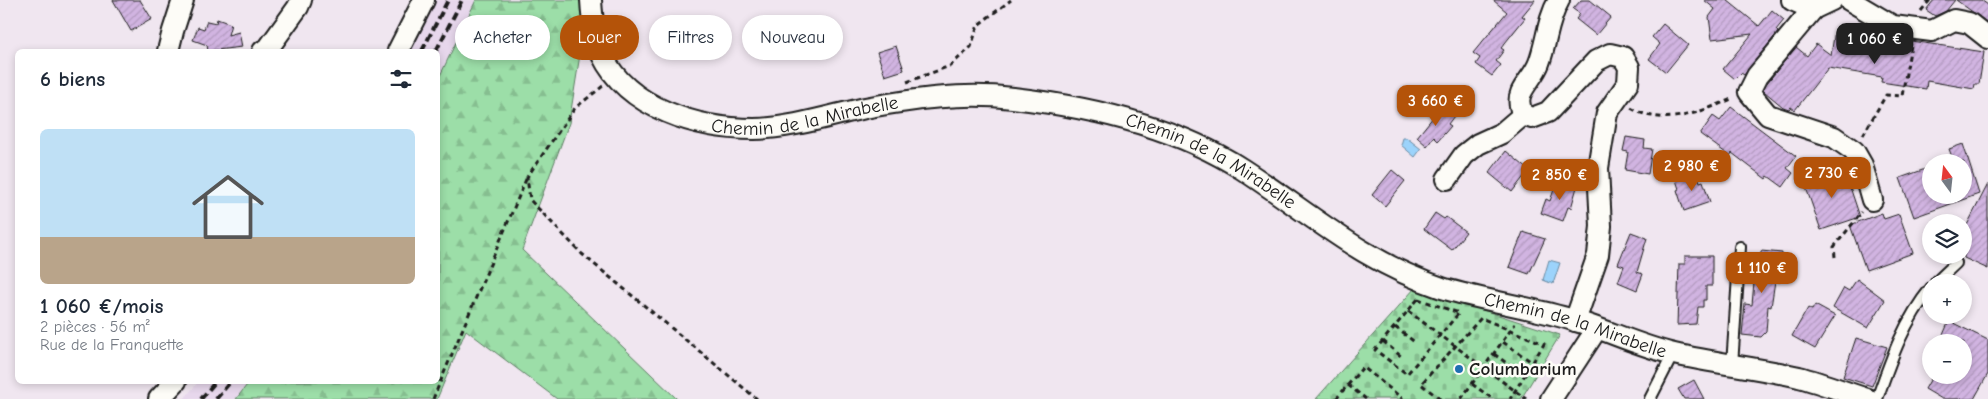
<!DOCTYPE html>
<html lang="fr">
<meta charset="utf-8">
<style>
:root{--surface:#fff;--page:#f6f6f7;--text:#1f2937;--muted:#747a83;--line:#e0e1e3;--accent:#b45309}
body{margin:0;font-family:"Comic Neue",sans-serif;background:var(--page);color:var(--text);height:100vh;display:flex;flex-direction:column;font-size:19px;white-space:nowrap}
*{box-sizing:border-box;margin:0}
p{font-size:16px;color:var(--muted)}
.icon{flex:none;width:28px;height:28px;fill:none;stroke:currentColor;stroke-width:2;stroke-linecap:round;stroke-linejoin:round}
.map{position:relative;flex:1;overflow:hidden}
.sheet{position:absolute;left:15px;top:49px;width:425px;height:335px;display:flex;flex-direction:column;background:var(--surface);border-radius:8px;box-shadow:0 2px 8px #0003}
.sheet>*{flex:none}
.top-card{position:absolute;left:455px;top:15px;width:475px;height:45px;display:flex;gap:10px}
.needle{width:32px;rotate:345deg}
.fabs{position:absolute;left:1922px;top:154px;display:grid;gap:10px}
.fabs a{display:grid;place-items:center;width:50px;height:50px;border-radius:50%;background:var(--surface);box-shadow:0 2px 8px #0003;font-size:25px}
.price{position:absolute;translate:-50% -42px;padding:0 11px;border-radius:10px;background:var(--accent);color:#fff;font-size:16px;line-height:32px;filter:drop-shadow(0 1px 2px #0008)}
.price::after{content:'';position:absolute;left:50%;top:30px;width:15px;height:11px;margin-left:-8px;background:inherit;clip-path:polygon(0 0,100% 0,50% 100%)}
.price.on{background:#222;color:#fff}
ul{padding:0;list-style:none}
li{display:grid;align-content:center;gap:10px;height:265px;padding:0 25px}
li+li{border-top:1px solid var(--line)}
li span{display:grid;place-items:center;height:155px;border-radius:8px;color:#555}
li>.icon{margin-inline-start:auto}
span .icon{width:90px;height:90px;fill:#fffc;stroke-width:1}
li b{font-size:21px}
h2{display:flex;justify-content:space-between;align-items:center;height:60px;padding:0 25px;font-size:21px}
.tag{padding:0 18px;border-radius:22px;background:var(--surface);box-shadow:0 2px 8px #0003;font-size:18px;line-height:45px}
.tag.on{background:var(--accent);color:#fff}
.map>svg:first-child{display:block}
</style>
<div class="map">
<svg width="1988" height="399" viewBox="0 0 1988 399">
<defs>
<pattern id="forest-firs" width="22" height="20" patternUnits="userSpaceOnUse" patternTransform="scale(1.25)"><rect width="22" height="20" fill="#9cdea8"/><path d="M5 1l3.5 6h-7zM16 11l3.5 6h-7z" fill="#86be90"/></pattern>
<pattern id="cemetery-stones" width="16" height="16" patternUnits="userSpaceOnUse" patternTransform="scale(1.25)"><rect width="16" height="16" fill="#9cdea8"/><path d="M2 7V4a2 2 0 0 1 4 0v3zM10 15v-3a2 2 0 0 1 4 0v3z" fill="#86be90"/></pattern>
<pattern id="building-hatch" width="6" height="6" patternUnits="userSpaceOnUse" patternTransform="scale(1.25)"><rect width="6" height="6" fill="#d1b4e1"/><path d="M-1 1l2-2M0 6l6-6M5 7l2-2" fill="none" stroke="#b39ac0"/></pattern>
</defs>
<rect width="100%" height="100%" fill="#f0e6f0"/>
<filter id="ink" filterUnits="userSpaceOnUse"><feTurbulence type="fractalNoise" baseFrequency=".02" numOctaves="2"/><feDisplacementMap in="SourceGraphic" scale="10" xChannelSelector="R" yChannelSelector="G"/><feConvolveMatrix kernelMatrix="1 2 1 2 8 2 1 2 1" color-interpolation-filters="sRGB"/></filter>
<g filter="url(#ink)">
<!-- built -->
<g fill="#e7d7ec">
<path d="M433 0H476L438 80V51H407Z"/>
<path d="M199 381H250L236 399H184Z"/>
</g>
<!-- forest -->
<path fill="url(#forest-firs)" stroke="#5c7d62" d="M476 0H583V36L569 123 522 250 677 399H557L466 330 437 399H236L250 381H438V80Z"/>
<!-- cemetery -->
<path fill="url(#cemetery-stones)" stroke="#5c7d62" d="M1415 288 1560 335 1521 399H1316Z"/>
<!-- water -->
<g fill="#9cd3fb" stroke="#698aa2">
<path d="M1403 138H1407L1421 149 1415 157 1401 145Z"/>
<path d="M1549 260 1560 263 1553 284 1543 280Z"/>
</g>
<!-- building -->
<g fill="url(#building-hatch)" stroke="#1c1c1c">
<path d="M113 0H140L152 19 131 31Z"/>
<path d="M1493 0H1535L1522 16 1525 18 1501 48 1504 50 1496 61 1501 65 1492 76 1476 64 1480 58 1473 53 1507 12Z"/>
<path d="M1581 0H1590L1611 17 1596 35 1576 19 1580 14 1573 9Z"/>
<path d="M1704 0H1727L1759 26 1772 10 1784 20 1776 30 1778 32 1744 75 1741 73 1735 79 1723 69 1752 34 1712 39 1709 17 1715 9Z"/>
<path d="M1934 0H1955L1946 11 1935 16 1926 10Z"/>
<path d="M1956 0H1981L1988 5V23Z"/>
<path d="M217 19 231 24 228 35 239 32 242 47 208 51 207 45 193 40 198 27 204 29 207 21 216 23Z"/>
<path d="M1663 24 1688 45 1666 72 1649 59 1660 44 1652 37Z"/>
<path d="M1835 30 1863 35 1864 31 1891 38 1984 52 1979 84H1975L1974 89 1927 81 1926 89 1881 82 1882 77 1828 68 1795 110 1791 107 1789 109 1783 107 1765 92 1763 90 1767 83 1796 47 1807 56 1816 44 1831 55Z"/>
<path d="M896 46 904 70 885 76 877 52Z"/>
<path d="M1442 106 1454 116 1448 124 1451 126 1438 141 1434 137 1427 146 1417 137Z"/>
<path d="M1731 107 1796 156 1787 168 1793 173 1783 187 1768 176 1766 179 1732 153 1730 156 1700 134 1713 116 1720 121Z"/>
<path d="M1626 137 1645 140 1644 148 1652 149 1648 174 1625 170 1628 152 1623 151Z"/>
<path d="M1963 144 1979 194 1914 217 1900 178 1931 167V195H1964V162H1954L1949 149Z"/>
<path d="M1506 151 1529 170 1512 192 1489 173Z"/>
<path d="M1844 169 1860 217 1821 230 1804 182Z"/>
<path d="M1392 170 1405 181 1385 206 1372 195Z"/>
<path d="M1697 173 1700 182 1703 181 1710 202 1684 211 1677 190 1679 189 1676 180Z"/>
<path d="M1557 181 1577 187 1571 208 1568 207 1563 221 1541 213 1546 199 1550 201Z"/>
<path d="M1988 184V269L1964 258V231Z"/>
<path d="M1435 213 1444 219 1446 217 1466 232 1452 250 1424 229Z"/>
<path d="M1882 213 1884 219 1899 214 1913 253 1866 270 1850 225Z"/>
<path d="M1523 232 1545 239 1529 274 1509 267Z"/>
<path d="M1631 232 1647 238 1637 272 1643 274 1637 290 1618 282 1624 266 1618 264Z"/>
<path d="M1761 251 1782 253 1780 282 1775 281 1771 307 1768 306 1766 332 1761 337 1742 335 1745 304 1752 305 1756 258 1761 259Z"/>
<path d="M1685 256H1712V286H1706V300H1703V307H1698L1696 324 1677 325 1679 264H1685Z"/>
<path d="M1857 279 1885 300 1868 328 1833 308 1844 288 1849 291Z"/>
<path d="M1815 305 1835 316 1815 349 1792 336 1808 308 1812 310Z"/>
<path d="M1949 321 1988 340V374L1974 399H1942L1925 389 1933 375H1964V342H1940Z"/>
<path d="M1856 338 1887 347 1872 386 1843 377Z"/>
<path d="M1694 380 1704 399H1684L1678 389Z"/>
</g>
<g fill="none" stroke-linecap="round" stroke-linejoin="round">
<!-- service casing -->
<g stroke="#1c1c1c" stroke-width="14">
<g id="service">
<path d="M1936 282 1956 263"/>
<path d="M1732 365 1740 247"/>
<path d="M1650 399 1673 354"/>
<path d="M1877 399C1891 359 1904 321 1931 288"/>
</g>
</g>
<!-- minor casing -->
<g stroke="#1c1c1c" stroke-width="24">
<g id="minor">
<path id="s1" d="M591 0C592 18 594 38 602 55 628 109 699 129 754 129 792 128 829 116 865 108 914 99 964 92 1013 98 1091 107 1175 126 1242 169 1310 213 1363 262 1442 288 1485 301 1530 307 1573 320 1607 330 1639 346 1674 354 1715 363 1758 368 1799 377 1822 383 1845 392 1867 399"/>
<path d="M1559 0C1547 21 1547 42 1539 63 1535 74 1526 82 1521 93 1518 100 1520 109 1523 115L1532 118 1548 112 1596 61 1610 54 1623 57 1629 67 1628 83 1607 113 1598 168 1601 226 1598 255 1575 321"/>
<path d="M1792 0 1813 9 1757 76 1749 92 1768 115 1834 137 1854 151 1862 165 1872 200"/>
<path d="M1849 0 1893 26 1932 31 1954 20 1969 23 1988 38"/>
<path d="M1813 9 1832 0"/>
<path d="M168 51 173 31 183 0"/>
<path d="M263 51 267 50 298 7 301 0"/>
<path d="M398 51 424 0"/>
<path d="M1447 179 1464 155 1478 144 1502 133 1523 115"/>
<path d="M159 399 176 381"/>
<path d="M1551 399 1596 330"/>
</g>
</g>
<!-- path -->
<g stroke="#1c1c1c" stroke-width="3" stroke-dasharray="5 4" stroke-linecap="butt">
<path d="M1921 11 1930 0"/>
<path d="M907 82 950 66 971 47 978 25 1011 0"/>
<path d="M603 86 575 108 527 177 530 200 582 254 757 399"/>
<path d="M1631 108C1666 128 1700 112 1734 98"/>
<path d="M1863 135 1886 95 1902 96 1911 45"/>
<path d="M1835 257 1834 247 1862 212"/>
<path d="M1418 299 1459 313 1407 374 1375 350Z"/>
<path d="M1408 311 1526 399"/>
<path d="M1395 327 1416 343"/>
<path d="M1383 341 1403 358"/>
<path d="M1503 342 1533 363"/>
<path d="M1494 354 1524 376"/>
<path d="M1472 384 1493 399"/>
<path d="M1348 385 1366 399"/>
<path d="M433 399 527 177"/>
<path d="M1336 399 1363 367 1403 399"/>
<path d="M1440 399 1421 384 1481 318 1544 344 1510 399"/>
<path d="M1461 399 1515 324"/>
</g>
<!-- service -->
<use href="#service" stroke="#fdfcf7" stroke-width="10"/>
<!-- minor -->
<use href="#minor" stroke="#fdfcf7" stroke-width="20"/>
<!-- rail -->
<g stroke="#1c1c1c" stroke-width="4" stroke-dasharray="8 4" stroke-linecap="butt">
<path d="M422 51 448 0"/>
<path d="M436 51 462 0"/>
<path d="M201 399 216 381"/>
<path d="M216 399 231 381"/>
</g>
</g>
</g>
<!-- markers -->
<circle fill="#1f6fb2" stroke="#fdfcf7" stroke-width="2" cx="1459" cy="369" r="5"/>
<g text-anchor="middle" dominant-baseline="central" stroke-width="5" stroke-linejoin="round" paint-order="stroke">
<!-- street labels -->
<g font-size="19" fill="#1c1c1c" stroke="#fdfcf7">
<text stroke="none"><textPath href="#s1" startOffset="286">Chemin de la Mirabelle</textPath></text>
<text stroke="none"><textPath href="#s1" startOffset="706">Chemin de la Mirabelle</textPath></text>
<text stroke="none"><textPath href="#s1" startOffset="1110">Chemin de la Mirabelle</textPath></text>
</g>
<!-- poi labels -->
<g font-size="19" font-weight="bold" fill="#1c1c1c" stroke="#fdfcf7" text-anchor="start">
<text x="1469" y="369">Columbarium</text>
</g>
</g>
</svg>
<div class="fabs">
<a><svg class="needle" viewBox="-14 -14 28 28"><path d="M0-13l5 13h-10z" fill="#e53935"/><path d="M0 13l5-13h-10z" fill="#747a83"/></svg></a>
<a><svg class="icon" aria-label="layers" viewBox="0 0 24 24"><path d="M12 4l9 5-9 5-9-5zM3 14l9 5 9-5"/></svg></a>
<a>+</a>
<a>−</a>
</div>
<b class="price on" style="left:1875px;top:65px">1 060 €</b>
<b class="price" style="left:1436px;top:127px">3 660 €</b>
<b class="price" style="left:1692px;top:192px">2 980 €</b>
<b class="price" style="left:1832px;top:199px">2 730 €</b>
<b class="price" style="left:1560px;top:201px">2 850 €</b>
<b class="price" style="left:1762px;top:294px">1 110 €</b>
<div class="top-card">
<a class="tag">Acheter</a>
<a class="tag on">Louer</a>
<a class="tag">Filtres</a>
<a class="tag">Nouveau</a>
</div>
<section class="sheet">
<h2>6 biens<svg class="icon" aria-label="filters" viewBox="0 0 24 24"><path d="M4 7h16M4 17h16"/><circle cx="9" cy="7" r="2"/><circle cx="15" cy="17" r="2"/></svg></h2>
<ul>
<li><span style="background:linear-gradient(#bfe0f5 70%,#b9a48a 0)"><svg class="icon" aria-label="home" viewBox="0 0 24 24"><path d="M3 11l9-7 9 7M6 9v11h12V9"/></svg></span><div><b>1 060 €/mois</b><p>2 pièces · 56 m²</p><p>Rue de la Franquette</p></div></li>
</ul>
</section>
</div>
